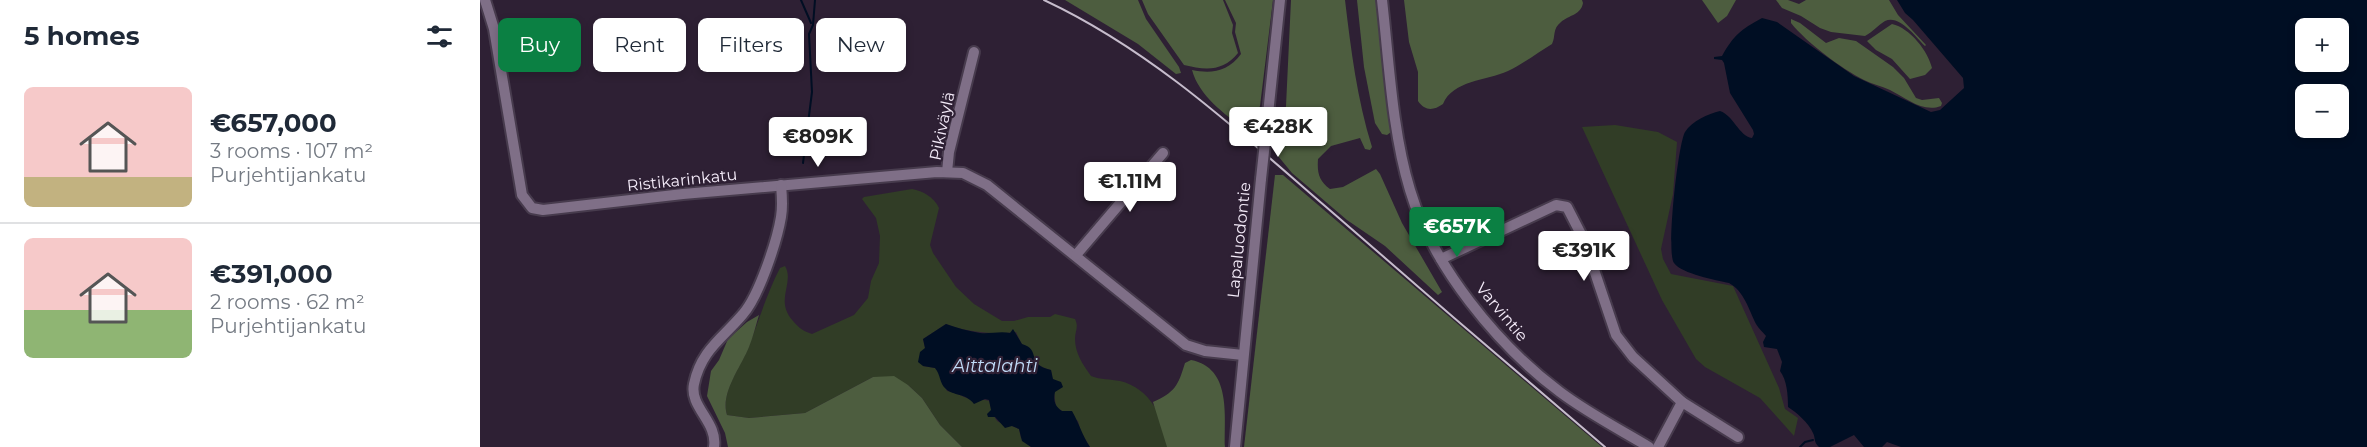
<!DOCTYPE html>
<meta charset="utf-8">
<style>
:root{--surface:#fff;--page:#f6f6f7;--text:#1f2937;--muted:#747a83;--line:#e0e1e3;--accent:#0b8043}
body{margin:0;font-family:Montserrat,sans-serif;background:var(--page);color:var(--text);height:100vh;display:flex;flex-direction:column;font-size:22px;white-space:nowrap}
*{box-sizing:border-box;margin:0}
p{font-size:20px;color:var(--muted)}
.icon{flex:none;width:33px;height:33px;fill:none;stroke:currentColor;stroke-width:2;stroke-linecap:round;stroke-linejoin:round}
.map{position:relative;flex:1;overflow:hidden}
.side{display:flex;flex-direction:column;background:var(--surface);width:480px}
.side>*{flex:none}
.hud{position:absolute;left:18px;top:18px;width:570px;height:54px;display:flex;gap:12px}
.buttons{position:absolute;left:1815px;top:18px;display:grid;gap:12px}
.buttons a{display:grid;place-items:center;width:54px;height:54px;border-radius:9px;background:var(--surface);box-shadow:0 3px 9px #0003;font-size:30px}
.price{position:absolute;translate:-50% -51px;padding:0 14px;border-radius:6px;background:#fff;color:#222;font-size:20px;line-height:39px;filter:drop-shadow(0 2px 3px #0008)}
.price::after{content:'';position:absolute;left:50%;top:36px;width:18px;height:14px;margin-left:-9px;background:inherit;clip-path:polygon(0 0,100% 0,50% 100%)}
.price.current{background:var(--accent);color:#fff}
ul{padding:0;list-style:none}
li{display:flex;align-items:center;gap:18px;height:150px;padding:0 24px}
li+li{border-top:2px solid var(--line)}
li span{display:grid;place-items:center;flex:none;width:168px;height:120px;border-radius:9px;color:#555}
li>.icon{margin-inline-start:auto}
span .icon{width:72px;height:72px;fill:#fffc;stroke-width:1}
li b{font-size:26px}
h2{display:flex;justify-content:space-between;align-items:center;height:72px;padding:0 24px;font-size:26px}
.chip{padding:0 21px;border-radius:9px;background:var(--surface);box-shadow:0 3px 9px #0003;font-size:21px;line-height:54px}
.chip.current{background:var(--accent);color:#fff}
main{display:flex;flex:1;min-height:0}
.map>svg:first-child{display:block}
</style>
<main>
<section class="side">
<h2>5 homes<svg class="icon" aria-label="filters" viewBox="0 0 24 24"><path d="M4 7h16M4 17h16"/><circle cx="9" cy="7" r="2"/><circle cx="15" cy="17" r="2"/></svg></h2>
<ul>
<li><span style="background:linear-gradient(#f6c9c9 75%,#c2b280 0)"><svg class="icon" aria-label="home" viewBox="0 0 24 24"><path d="M3 11l9-7 9 7M6 9v11h12V9"/></svg></span><div><b>€657,000</b><p>3 rooms · 107 m²</p><p>Purjehtijankatu</p></div></li>
<li><span style="background:linear-gradient(#f6c9c9 60%,#8fb573 0)"><svg class="icon" aria-label="home" viewBox="0 0 24 24"><path d="M3 11l9-7 9 7M6 9v11h12V9"/></svg></span><div><b>€391,000</b><p>2 rooms · 62 m²</p><p>Purjehtijankatu</p></div></li>
</ul>
</section>
<div class="map">
<svg width="1887" height="447" viewBox="0 0 1887 447">
<rect width="100%" height="100%" fill="#2e2034"/>
<!-- green -->
<g fill="#313d26">
<path d="M1135 125 1178 132 1197 142 1193 194 1181 249 1183 259 1191 274 1253 286 1299 388 1305 409 1318 418 1314 436 1280 398 1225 367 1216 359 1182 300 1102 127Z"/>
<path d="M432 189C443 191 454 197 459 208L450 245 453 253 476 287 494 304 522 321H534L548 317H570L575 314 595 319C599 327 595 331 595 339 595 353 603 365 611 376 621 380 630 379 640 381 670 388 685 418 687 447H610L601 432 598 421 576 407 571 370C553 366 543 348 536 332 516 335 485 332 466 324L443 339 445 348 443 366 455 368 460 374 467 391C477 392 485 399 494 400 500 401 503 399 509 401 518 430 515 418 539 429L541 438 551 447H482L460 425 442 398 428 385 393 377 325 413 269 418 247 415C240 392 261 367 269 346 279 320 287 293 300 268L305 266C315 283 294 300 313 321 319 328 323 331 332 334L374 315 388 298 391 281 399 263 400 236 396 218 382 199 384 197Z"/>
</g>
<!-- forest -->
<g fill="#4d5d3f">
<path d="M585 0H658L666 19 699 67 701 73 696 74 658 44Z"/>
<path d="M662 0H743L753 25 752 33 758 53C743 72 725 70 704 65L668 14Z"/>
<path d="M745 0H793L780 106 770 128 764 129C745 114 719 96 712 70 731 74 748 72 761 54L755 32 756 23Z"/>
<path d="M811 0H865C871 50 877 99 892 147L890 150 885 149 880 138 851 146 838 159C837 173 839 181 850 189L863 187 896 169 900 174 922 223 962 292 958 295 905 246 867 220 812 173 798 156 806 106Z"/>
<path d="M877 0H896L912 119 911 132 907 135 902 134 895 123 884 67Z"/>
<path d="M924 0H1102L1103 3C1101 15 1089 15 1081 22 1072 29 1076 36 1072 44 1057 53 1043 64 1028 71 1006 81 973 80 963 104 953 111 945 111 938 101V72L929 42Z"/>
<path d="M1222 0H1256L1247 16 1238 23Z"/>
<path d="M1296 0H1308L1319 4 1326 0H1409L1418 15 1446 45 1445 46C1436 37 1419 14 1405 21 1398 25 1393 32 1385 36L1351 32 1340 28 1321 16 1302 8Z"/>
<path d="M1311 19 1320 23 1346 43 1359 38 1376 41 1413 67 1424 78 1436 98 1442 100 1459 98 1462 103 1461 106C1443 113 1426 98 1410 90 1401 86 1392 84 1384 80 1362 69 1326 42 1311 23Z"/>
<path d="M1412 24C1430 28 1448 51 1452 68L1445 75 1430 79 1412 59 1396 50 1387 41Z"/>
<path d="M795 175H803L1122 447H764Z"/>
<path d="M279 315C276 325 273 337 269 347 261 367 240 393 247 415L269 418 325 413 393 377 414 376 428 385 442 398 460 425 482 447H248L245 433 227 396 231 371 239 360 248 339 267 322Z"/>
<path d="M711 360C752 368 744 416 745 447H687L673 402C695 392 698 386 705 363Z"/>
</g>
<!-- water -->
<g fill="#000e23" fill-rule="evenodd">
<path d="M1417 0H1887V447H1421L1407 442 1402 447H1384L1374 435 1350 447H1339C1333 441 1336 439 1333 433 1329 423 1316 412 1308 407 1308 395 1307 380 1300 371L1302 362 1297 349 1284 347 1283 342 1286 336C1283 332 1279 329 1276 324 1269 310 1264 291 1249 283 1236 280 1202 274 1194 263 1186 253 1198 144 1205 132 1212 121 1228 114 1240 111 1254 116 1259 136 1272 138L1274 134 1273 130 1250 93 1244 63 1242 60 1234 59V57L1242 56C1254 35 1260 30 1282 18L1297 22 1374 76 1451 112 1460 110 1484 88 1483 78 1433 20 1425 13ZM1826 28H1858V62H1826ZM1826 94H1858V128H1826Z"/>
<path d="M466 324C477 328 488 331 500 333 510 334 520 331 530 333L533 329 542 344C562 350 545 364 571 370L573 379 581 382 583 387 575 392C573 401 575 406 582 411H592C599 423 602 435 610 447H551L542 441 539 429 532 426 525 428 515 417H508L507 414 511 410 509 400 505 399 494 404C486 393 473 396 466 389 459 383 461 375 455 368L443 366 438 362 440 352 445 348 443 339Z"/>
</g>
<g fill="none" stroke-linecap="round" stroke-linejoin="round">
<!-- stream -->
<g stroke="#000e23" stroke-width="2">
<path d="M321 0 331 23"/>
<path d="M323 163 332 92 329 34 333 25 335 0"/>
<path d="M1320 447 1325 442 1333 440"/>
</g>
<!-- minor casing -->
<g stroke="#473b4d" stroke-width="14">
<g id="minor">
<path d="M5 0 14 29 42 195 52 208 63 210 203 194 457 172 483 173 507 185 706 345 725 351 763 355"/>
<path d="M902 0C909 61 912 131 930 190 952 265 1017 345 1080 392 1108 413 1139 429 1169 447"/>
<path d="M786 133 800 0"/>
<path d="M467 172 469 152 494 52"/>
<path d="M596 255 683 153"/>
<path d="M961 259 1076 205 1087 207 1104 240 1136 335 1153 357 1202 402 1178 447"/>
<path d="M1202 402 1258 437"/>
<path d="M234 447C238 422 209 407 214 384 221 350 243 338 263 314 279 296 297 241 301 217 303 206 302 196 301 185"/>
<path d="M755 447 781 179"/>
</g>
</g>
<!-- minor -->
<use href="#minor" stroke="#7f6f87" stroke-width="10"/>
<!-- rail -->
<path stroke="#c6bccc" stroke-width="2" d="M564 0C671 50 757 130 845 206 938 287 1031 367 1125 447"/>
<!-- minor-bridge casing -->
<g stroke="#473b4d" stroke-width="14" stroke-linecap="butt">
<path id="minor-bridge" d="M781 179 786 133"/>
</g>
<!-- minor-bridge -->
<use href="#minor-bridge" stroke="#7f6f87" stroke-width="10"/>
</g>
<g text-anchor="middle" dominant-baseline="central" stroke-width="4.5" stroke-linejoin="round" paint-order="stroke">
<!-- street labels -->
<g font-size="16" fill="#f4ebf9" stroke="#2e2034">
<text transform="translate(462 126) rotate(-78)">Pikiväylä</text>
<text transform="translate(202 180) rotate(-6)">Ristikarinkatu</text>
<text transform="translate(759 240) rotate(-84)">Lapaluodontie</text>
<text transform="translate(1022 312) rotate(50)">Varvintie</text>
</g>
<!-- water labels -->
<g font-size="18" font-style="italic" fill="#c0daf7" stroke="#2e2034">
<text x="515" y="366">Aittalahti</text>
</g>
</g>
</svg>
<div class="buttons">
<a>+</a>
<a>−</a>
</div>
<b class="price" style="left:798px;top:158px">€428K</b>
<b class="price" style="left:338px;top:168px">€809K</b>
<b class="price" style="left:650px;top:213px">€1.11M</b>
<b class="price current" style="left:977px;top:258px">€657K</b>
<b class="price" style="left:1104px;top:282px">€391K</b>
<div class="hud">
<a class="chip current">Buy</a>
<a class="chip">Rent</a>
<a class="chip">Filters</a>
<a class="chip">New</a>
</div>
</div>
</main>
